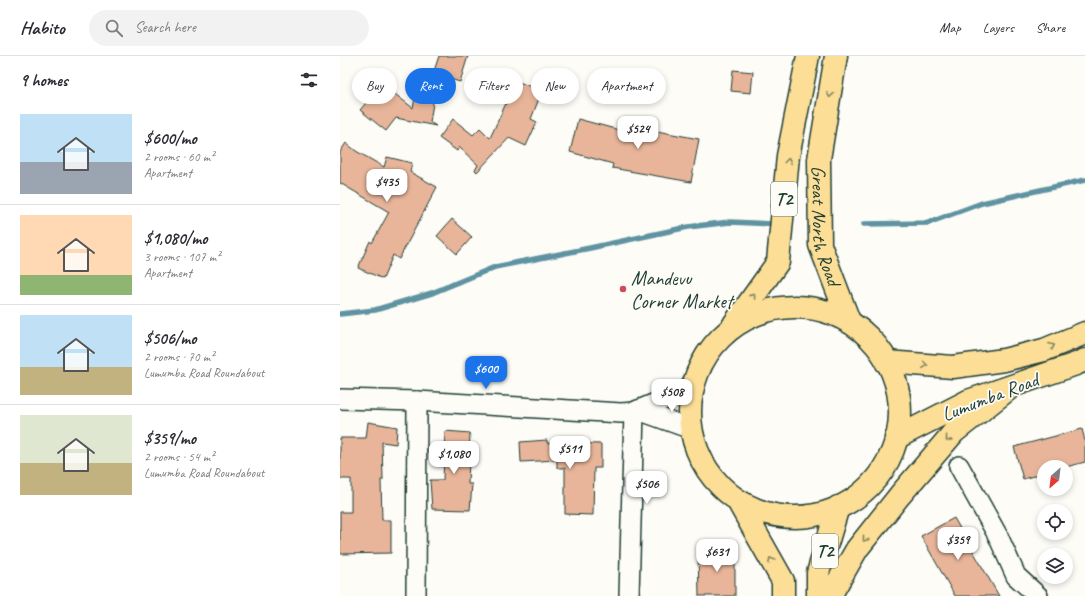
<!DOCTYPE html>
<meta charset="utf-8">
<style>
:root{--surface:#fff;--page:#f2f2f3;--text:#2b2b33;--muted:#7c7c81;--line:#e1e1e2;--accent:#1a73e8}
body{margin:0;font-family:Caveat,sans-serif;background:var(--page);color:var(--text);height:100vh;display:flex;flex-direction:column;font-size:15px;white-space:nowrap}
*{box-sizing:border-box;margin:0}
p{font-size:13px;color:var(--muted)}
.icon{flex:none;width:22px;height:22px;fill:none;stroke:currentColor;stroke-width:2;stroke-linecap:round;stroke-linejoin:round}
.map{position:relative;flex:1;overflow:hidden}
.details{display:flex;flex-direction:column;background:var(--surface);width:340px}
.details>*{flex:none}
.banner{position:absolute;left:12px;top:12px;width:380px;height:36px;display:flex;gap:8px}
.needle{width:26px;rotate:208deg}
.controls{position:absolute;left:697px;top:404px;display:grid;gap:8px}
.controls a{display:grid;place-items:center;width:36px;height:36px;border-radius:50%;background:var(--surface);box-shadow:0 2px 6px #0003;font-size:20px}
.price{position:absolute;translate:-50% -34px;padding:0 9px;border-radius:8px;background:#fff;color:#222;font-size:13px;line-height:26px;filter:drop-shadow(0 1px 2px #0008)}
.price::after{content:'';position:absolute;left:50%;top:24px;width:12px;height:9px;margin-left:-6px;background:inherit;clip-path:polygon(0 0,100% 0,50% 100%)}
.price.on{background:var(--accent);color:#fff}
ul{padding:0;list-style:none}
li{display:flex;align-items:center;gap:12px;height:100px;padding:0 20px}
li+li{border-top:1px solid var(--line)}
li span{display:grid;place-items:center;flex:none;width:112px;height:80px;border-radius:0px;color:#555}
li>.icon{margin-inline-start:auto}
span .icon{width:48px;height:48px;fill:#fffc;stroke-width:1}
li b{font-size:17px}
h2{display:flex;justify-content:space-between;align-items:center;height:48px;padding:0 20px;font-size:17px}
.tag{padding:0 14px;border-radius:18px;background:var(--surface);box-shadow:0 2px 6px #0003;font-size:14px;line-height:36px}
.tag.on{background:var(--accent);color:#fff}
header{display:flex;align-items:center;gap:24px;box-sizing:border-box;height:56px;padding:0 20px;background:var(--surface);border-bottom:1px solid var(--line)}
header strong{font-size:19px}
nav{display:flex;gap:22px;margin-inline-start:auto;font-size:14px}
.search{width:280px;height:36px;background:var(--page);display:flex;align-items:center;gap:10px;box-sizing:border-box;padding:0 14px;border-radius:22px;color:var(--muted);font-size:15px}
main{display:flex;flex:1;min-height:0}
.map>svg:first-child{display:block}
</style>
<header>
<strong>Habito</strong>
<div class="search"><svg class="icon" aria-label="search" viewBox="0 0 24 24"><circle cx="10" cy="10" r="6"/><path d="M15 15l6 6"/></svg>Search here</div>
<nav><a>Map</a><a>Layers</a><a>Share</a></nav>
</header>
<main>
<section class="details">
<h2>9 homes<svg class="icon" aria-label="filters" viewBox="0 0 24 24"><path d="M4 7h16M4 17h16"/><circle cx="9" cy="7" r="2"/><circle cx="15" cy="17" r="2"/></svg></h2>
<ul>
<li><span style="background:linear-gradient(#bfe0f5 60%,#9aa5b1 0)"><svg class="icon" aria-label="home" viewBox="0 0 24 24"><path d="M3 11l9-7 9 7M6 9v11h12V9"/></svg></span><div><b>$600/mo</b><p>2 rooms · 60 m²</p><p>Apartment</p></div></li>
<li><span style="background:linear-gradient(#ffd9b3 75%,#8fb573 0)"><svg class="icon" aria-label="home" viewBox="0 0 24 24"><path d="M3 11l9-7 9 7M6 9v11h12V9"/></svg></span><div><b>$1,080/mo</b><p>3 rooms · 107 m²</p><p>Apartment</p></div></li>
<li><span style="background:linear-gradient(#bfe0f5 65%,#c2b280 0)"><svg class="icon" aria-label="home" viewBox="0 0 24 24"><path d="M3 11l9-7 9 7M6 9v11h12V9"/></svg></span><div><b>$506/mo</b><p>2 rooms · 70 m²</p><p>Lumumba Road Roundabout</p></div></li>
<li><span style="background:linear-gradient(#dfe7d0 60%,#c2b280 0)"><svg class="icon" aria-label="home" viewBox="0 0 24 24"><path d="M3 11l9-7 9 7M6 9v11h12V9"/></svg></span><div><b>$359/mo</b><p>2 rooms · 54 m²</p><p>Lumumba Road Roundabout</p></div></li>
</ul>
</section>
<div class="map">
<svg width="745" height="540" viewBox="0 0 745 540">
<rect width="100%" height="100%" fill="#fdfcf7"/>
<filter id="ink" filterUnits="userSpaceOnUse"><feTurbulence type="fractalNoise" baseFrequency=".025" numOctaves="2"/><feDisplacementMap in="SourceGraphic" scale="8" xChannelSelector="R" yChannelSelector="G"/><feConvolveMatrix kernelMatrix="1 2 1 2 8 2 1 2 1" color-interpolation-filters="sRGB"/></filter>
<g filter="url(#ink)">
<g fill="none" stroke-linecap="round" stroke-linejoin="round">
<!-- stream -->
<g stroke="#5e93a1" stroke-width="5.5">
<path d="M524 168 588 167 642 147 745 124"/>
<path d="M0 258 35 254 92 237 155 211 250 192 348 171 390 166 432 168"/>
</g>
</g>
<!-- building -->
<g fill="#e8b59a" stroke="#1f3d34">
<path d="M99 0H128L120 26 93 18Z"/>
<path d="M393 14 413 16 411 37 391 35Z"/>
<path d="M158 18 202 35 191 63 197 66 186 90 169 82 137 116 135 114 138 109 119 91 117 95 99 82 113 63 133 79 140 72 150 82 167 45 151 39Z"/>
<path d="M42 28 73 52 76 37 94 41 90 66 96 70 56 62 46 75 20 54Z"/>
<path d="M238 63 279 74 280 68 359 83 351 126 272 112 273 108 230 96Z"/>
<path d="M6 87 16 95 44 111 47 101 72 107 70 116 97 131 59 203 53 199 43 223 18 212 30 185 32 187 49 156 0 127V96Z"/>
<path d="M112 163 132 181 117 198 97 180Z"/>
<path d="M28 366 57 371 56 388 42 386 43 424H41L42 464H51V497L0 498V456H11V423H0V382H26Z"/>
<path d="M742 373 745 385V406L726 411H704V417L683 423 674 391Z"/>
<path d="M105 375 130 377 128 428H132L130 454 92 453 90 424H103Z"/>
<path d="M207 384V387L261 388V412H254L253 459 225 458V412H217V404L181 406 180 386Z"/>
<path d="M614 462 659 540H615L581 480Z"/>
<path d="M395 494V540H359L358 495Z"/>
</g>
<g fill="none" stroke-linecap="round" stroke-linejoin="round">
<!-- minor casing -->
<g stroke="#1f3d34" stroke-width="22">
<g id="minor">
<path d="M0 343 77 345 281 357 294 356 354 331"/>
<path d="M298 354 351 373"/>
<path d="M619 410 658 480 676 520 698 540"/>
<path d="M76 540 77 345"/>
<path d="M289 540 294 356"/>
</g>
</g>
<!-- major casing -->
<g stroke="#1f3d34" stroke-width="25">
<g id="major">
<path id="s1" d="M496 0 479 103 480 189 509 265"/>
<circle cx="455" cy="356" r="105"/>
<path d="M394 268 438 206 448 100 468 0"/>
<path d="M546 306 613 311 664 304 704 294 745 277"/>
<path d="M556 382 628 345 736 308 745 304"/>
<path d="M399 447 443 525V540"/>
<path d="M478 540V517L498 451"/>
<path d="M490 540 517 493 560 439 614 376 671 331"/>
</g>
</g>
<!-- minor -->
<use href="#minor" stroke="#fdfcf7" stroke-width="19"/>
<!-- major -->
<use href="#major" stroke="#fcde96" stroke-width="22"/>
</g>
<!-- one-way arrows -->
<defs><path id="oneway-chevron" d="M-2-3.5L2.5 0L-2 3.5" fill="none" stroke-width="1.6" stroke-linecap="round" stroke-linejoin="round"/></defs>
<g stroke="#828560">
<use href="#oneway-chevron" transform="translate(490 39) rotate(99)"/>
<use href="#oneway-chevron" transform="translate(448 105) rotate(-83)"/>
<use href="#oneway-chevron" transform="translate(413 240) rotate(-55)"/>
<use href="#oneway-chevron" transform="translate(712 290) rotate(-23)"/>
<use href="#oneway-chevron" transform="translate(585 309) rotate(5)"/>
<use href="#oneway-chevron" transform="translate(608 383) rotate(130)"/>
<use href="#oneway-chevron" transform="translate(525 483) rotate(128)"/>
<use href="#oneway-chevron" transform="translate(431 504) rotate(-119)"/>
</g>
</g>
<!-- markers -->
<circle fill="#d1495b" stroke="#fdfcf7" stroke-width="1.5" cx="283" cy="233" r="4"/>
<g text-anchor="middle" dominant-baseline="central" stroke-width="3.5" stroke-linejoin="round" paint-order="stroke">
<!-- shield labels -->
<g fill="#fdfcf7" stroke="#62766e" stroke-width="1">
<rect x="431" y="126" width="26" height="34" rx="3"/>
<rect x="472" y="478" width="26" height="34" rx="3"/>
</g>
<g font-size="19" font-weight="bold" fill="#1f3d34">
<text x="444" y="143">T2</text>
<text x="485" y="495">T2</text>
</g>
<!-- street labels -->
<g font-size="20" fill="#1f3d34" stroke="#fdfcf7">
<text stroke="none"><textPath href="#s1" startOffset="172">Great North Road</textPath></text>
<text transform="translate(650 341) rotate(-21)">Lumumba Road</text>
</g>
<!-- poi labels -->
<g font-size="20" fill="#1f3d34" stroke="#fdfcf7" text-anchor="start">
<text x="291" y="222">Mandevu<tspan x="291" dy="23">Corner Market</tspan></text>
</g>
</g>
</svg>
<div class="controls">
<a><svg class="needle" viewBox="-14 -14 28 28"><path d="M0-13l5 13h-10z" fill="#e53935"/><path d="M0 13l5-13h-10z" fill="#7c7c81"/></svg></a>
<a><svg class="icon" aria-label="locate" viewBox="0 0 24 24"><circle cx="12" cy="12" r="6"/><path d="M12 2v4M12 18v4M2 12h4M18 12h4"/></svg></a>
<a><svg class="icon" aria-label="layers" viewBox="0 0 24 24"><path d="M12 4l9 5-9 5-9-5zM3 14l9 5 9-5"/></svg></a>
</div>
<b class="price" style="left:298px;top:94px">$524</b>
<b class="price" style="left:47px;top:147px">$435</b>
<b class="price on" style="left:146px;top:334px">$600</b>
<b class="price" style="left:332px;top:357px">$508</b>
<b class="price" style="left:230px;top:414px">$511</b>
<b class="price" style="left:114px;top:419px">$1,080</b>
<b class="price" style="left:307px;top:449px">$506</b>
<b class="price" style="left:618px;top:505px">$359</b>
<b class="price" style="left:377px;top:517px">$631</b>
<div class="banner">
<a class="tag">Buy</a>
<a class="tag on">Rent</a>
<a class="tag">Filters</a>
<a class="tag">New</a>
<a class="tag">Apartment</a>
</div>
</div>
</main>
